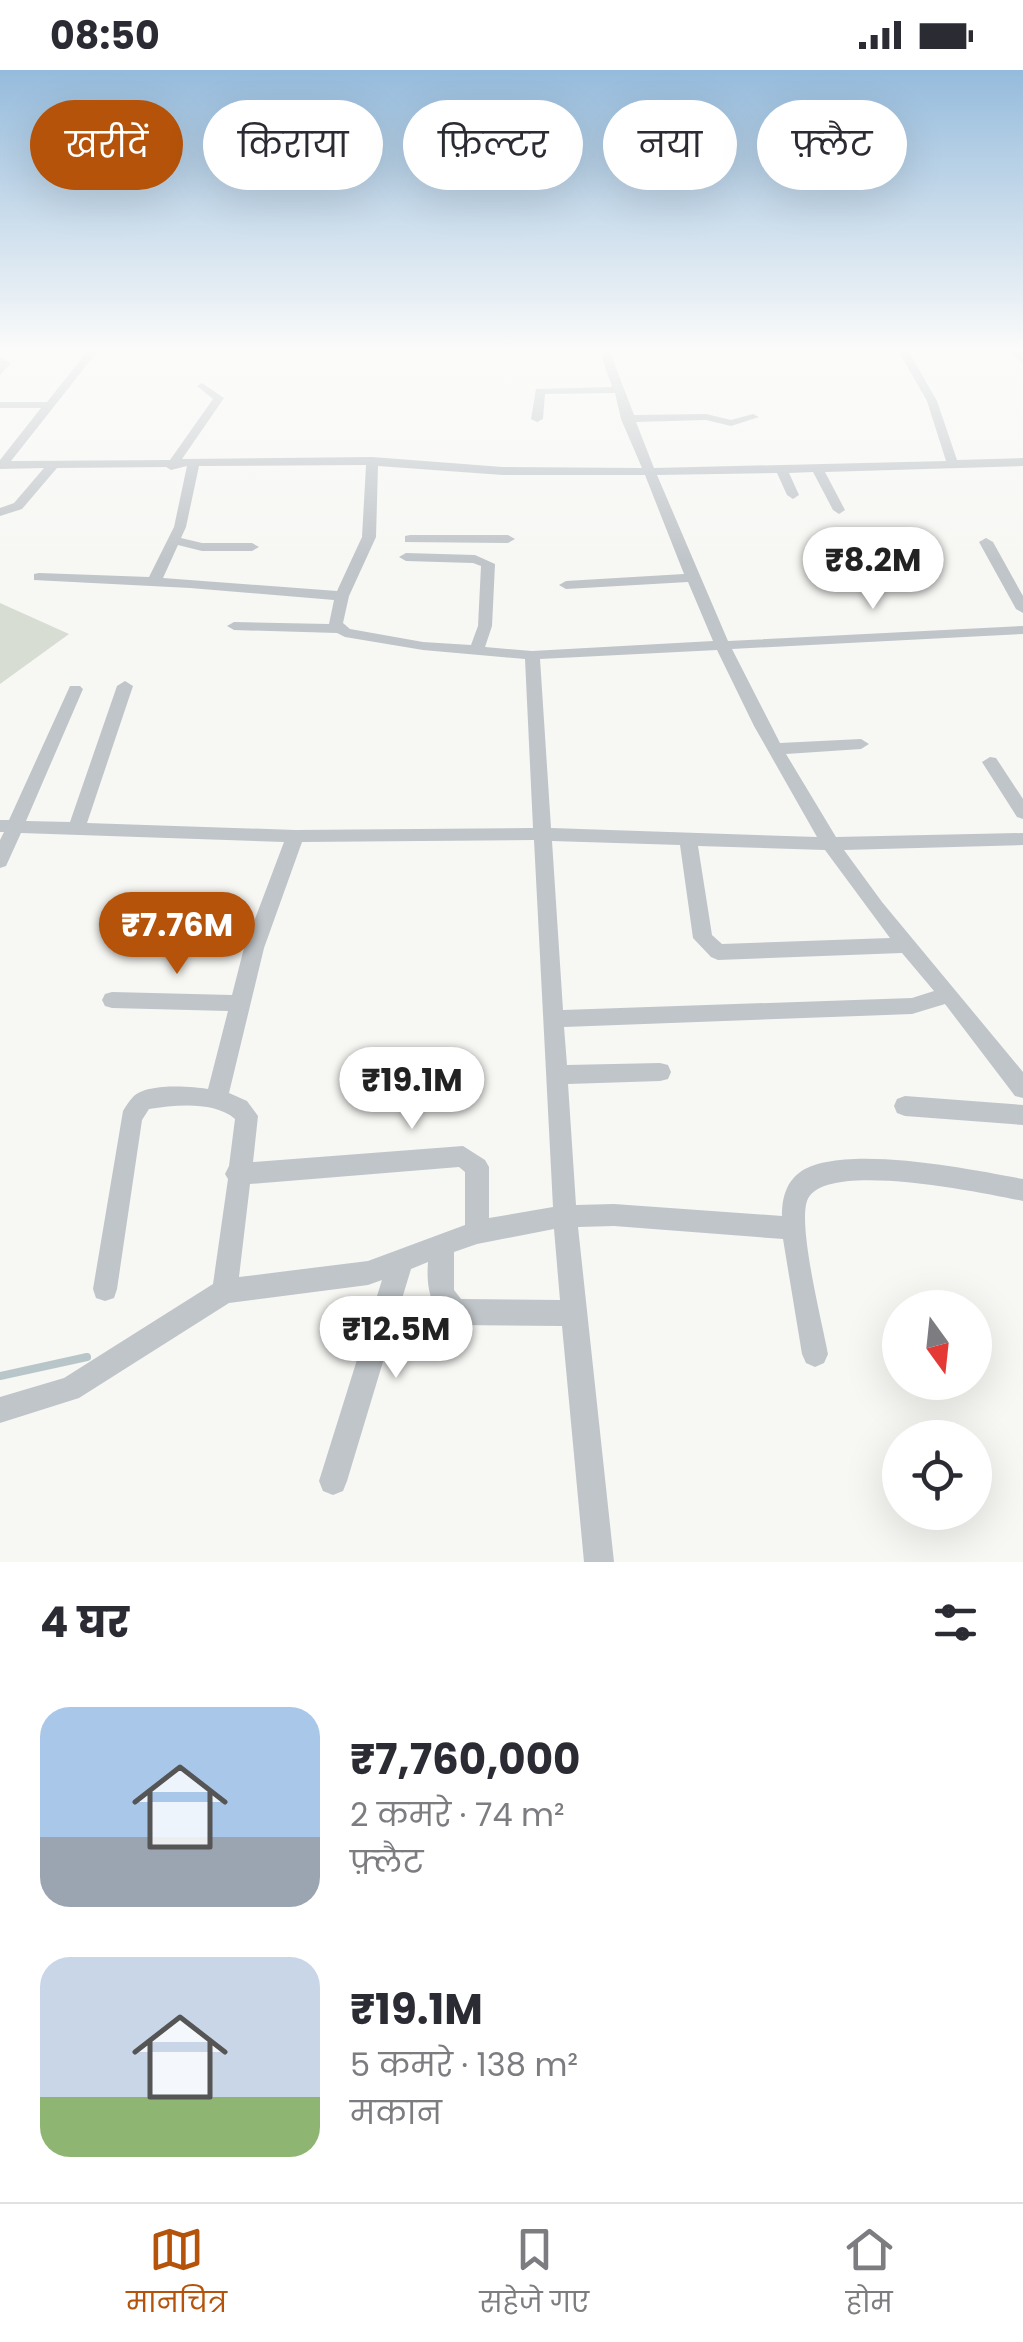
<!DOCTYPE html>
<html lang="hi">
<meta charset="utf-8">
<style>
:root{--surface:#fff;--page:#f2f2f3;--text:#2b2b33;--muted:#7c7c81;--line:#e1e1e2;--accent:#b45309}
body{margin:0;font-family:Poppins,"Noto Sans Devanagari",sans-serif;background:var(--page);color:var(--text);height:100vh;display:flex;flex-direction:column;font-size:38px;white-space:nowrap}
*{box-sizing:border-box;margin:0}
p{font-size:32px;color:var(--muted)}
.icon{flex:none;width:55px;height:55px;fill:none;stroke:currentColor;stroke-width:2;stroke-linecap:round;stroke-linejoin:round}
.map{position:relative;height:1492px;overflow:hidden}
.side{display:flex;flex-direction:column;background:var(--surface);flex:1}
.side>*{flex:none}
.hud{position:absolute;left:30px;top:30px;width:965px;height:90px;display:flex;gap:20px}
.needle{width:65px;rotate:165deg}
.tools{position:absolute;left:882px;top:1220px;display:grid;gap:20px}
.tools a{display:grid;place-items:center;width:110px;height:110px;border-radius:50%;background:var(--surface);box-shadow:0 10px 40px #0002;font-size:50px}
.price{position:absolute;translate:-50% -85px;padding:0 22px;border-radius:35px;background:#fff;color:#222;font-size:32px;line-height:65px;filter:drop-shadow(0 2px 5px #0008)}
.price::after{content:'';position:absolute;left:50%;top:60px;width:30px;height:22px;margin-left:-15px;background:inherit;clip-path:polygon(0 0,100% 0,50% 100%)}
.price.selected{background:var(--accent);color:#fff}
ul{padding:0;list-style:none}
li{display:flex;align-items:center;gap:30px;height:250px;padding:0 40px}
li span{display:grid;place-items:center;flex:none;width:280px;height:200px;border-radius:30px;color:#555}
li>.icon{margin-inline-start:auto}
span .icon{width:120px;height:120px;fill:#fffc;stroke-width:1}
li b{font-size:42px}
h2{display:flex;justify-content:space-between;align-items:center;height:120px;padding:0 40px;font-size:42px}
.tag{padding:0 35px;border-radius:45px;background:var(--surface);box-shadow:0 10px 40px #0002;font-size:35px;line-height:90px}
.tag.selected{background:var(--accent);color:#fff}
.status{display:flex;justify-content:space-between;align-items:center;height:70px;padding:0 50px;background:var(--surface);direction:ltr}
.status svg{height:28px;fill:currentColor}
.dock{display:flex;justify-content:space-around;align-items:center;height:140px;border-top:2px solid var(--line);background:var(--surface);font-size:28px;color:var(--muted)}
.dock a{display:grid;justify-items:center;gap:5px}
.dock .selected{color:var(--accent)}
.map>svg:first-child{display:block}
</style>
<div class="status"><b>08:50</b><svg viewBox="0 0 49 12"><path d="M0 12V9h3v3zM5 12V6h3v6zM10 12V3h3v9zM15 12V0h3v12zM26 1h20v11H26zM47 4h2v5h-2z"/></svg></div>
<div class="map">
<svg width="1023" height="1492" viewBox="0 0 1023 1492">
<rect width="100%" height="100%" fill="#f7f7f4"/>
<!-- green -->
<path fill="#d7ddd3" d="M0 533 69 564 0 614Z"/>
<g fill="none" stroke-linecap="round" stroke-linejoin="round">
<!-- stream -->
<path stroke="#b8c6ca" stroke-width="8" d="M0 1306 87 1287"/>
<!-- minor -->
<g fill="#c0c5c9" fill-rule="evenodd">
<path d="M87 282H97L11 391 170 390 213 329 197 316 202 313 224 328 182 389 372 387 503 397 642 398 621 349 615 323 545 324 543 349 537 352 531 349 536 319 612 317 600 282H610L634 345 706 344 731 350 753 344 759 347 731 356 706 350 636 352 654 398 946 391 927 331 899 282H909L937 331 957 390 1023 388V396L825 402 845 440 839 444 833 440 813 402 789 403 799 425 793 429 787 425 777 403 657 405 728 571 1023 556V564L732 579 780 673 861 669 869 674 861 679 786 684 836 767 1023 763V775L844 780 882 832 1023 1002V1028L1015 1026 945 934 912 944 564 957 567 995 660 993 668 995 671 1002 668 1009 660 1011 568 1014 576 1135 614 1134 782 1146C782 1130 785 1114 799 1103 839 1072 974 1100 1023 1109V1131C987 1124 822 1088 807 1131 798 1157 822 1252 828 1284L824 1293 815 1297 806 1293 802 1284 783 1169 614 1156 578 1157 614 1492H584L562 1256 456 1255C430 1244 426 1217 428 1192L411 1199 347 1411 343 1421 333 1425 323 1421 319 1411 382 1210 368 1215 229 1233 79 1328 0 1353V1327L64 1308 213 1214 228 1109 225 1104 229 1096 235 1049C214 1031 176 1035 149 1039L142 1050 117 1219 114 1228 105 1231 96 1228 93 1219 123 1041C126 1036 129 1031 133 1027 146 1013 190 1016 208 1019L228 941 112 938 105 936 102 930 105 924 112 922 232 925 244 878 284 772 21 763 6 796 0 798V770L4 762H0V750H9L70 616H80L83 619 26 751 70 752 117 616 125 611 133 616 87 753 295 760 533 758 525 589 423 580 345 567 337 563 234 560 227 556 234 552 329 554 334 530 190 518 34 510V504L39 503 149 507 174 457 187 396 171 400 166 397 57 398 22 439 0 446V438L14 433 44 398 0 399V390L41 338H0V332H47ZM366 395 362 467 337 521 163 508 178 475 202 481H252L259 477 252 473H202L181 468 186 457 199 396ZM378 396 503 405H645L684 504 566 511 559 515 566 519 688 512 713 571 532 581 485 577 492 556 495 494 475 485 406 483 399 487 406 491 473 493 481 496 478 556 471 575 423 572 350 559 343 553 349 526 376 467ZM717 580 754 656 817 767 551 758 540 589ZM534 770 553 1137 489 1148V1097L485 1090 463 1076 253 1092 258 1046 247 1031 229 1023 264 878 302 772ZM552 771 680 775 693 868 711 887 718 890 902 883 934 921 912 928 563 940ZM698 776 825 780 890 868 722 874 712 865ZM459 1097 465 1102V1155L368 1191 239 1207 250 1114ZM554 1159 560 1230 461 1229 454 1220V1182L477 1174Z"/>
<path d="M1011 282H1021L1023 294Z"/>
<path d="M0 287 11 293 0 305Z"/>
<path d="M410 465H508L515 469 508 473 405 472V466Z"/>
<path d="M986 468 993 472 1023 526V543L1016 539 979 472Z"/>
<path d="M990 687 996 688 1023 729V749L1017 747 982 692Z"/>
<path d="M905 1026 1023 1035V1055L905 1046 897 1043 894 1036 897 1029Z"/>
</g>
</g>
<!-- sky -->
<linearGradient id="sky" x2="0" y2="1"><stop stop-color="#95bbdc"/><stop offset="0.57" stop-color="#fbfbfa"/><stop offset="1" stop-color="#fbfbfa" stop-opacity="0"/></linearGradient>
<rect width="1023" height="491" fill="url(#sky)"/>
</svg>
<div class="tools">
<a><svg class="needle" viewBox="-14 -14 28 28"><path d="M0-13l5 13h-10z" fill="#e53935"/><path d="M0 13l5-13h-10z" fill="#7c7c81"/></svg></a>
<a><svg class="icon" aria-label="locate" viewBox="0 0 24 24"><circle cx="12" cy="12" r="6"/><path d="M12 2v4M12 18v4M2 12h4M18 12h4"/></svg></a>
</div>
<b class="price" style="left:873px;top:542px">₹8.2M</b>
<b class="price selected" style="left:177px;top:907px">₹7.76M</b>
<b class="price" style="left:412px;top:1062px">₹19.1M</b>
<b class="price" style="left:396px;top:1311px">₹12.5M</b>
<div class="hud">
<a class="tag selected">खरीदें</a>
<a class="tag">किराया</a>
<a class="tag">फ़िल्टर</a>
<a class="tag">नया</a>
<a class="tag">फ़्लैट</a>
</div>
</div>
<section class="side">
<h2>4 घर<svg class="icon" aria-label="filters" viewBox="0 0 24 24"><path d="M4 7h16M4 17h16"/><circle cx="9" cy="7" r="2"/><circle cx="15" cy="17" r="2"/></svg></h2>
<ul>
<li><span style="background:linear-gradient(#a9c7e8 65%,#9aa5b1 0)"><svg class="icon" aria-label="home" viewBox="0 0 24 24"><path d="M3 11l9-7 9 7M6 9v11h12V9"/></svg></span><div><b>₹7,760,000</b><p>2 कमरे · 74 m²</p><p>फ़्लैट</p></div></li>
<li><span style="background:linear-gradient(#c9d6e8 70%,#8fb573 0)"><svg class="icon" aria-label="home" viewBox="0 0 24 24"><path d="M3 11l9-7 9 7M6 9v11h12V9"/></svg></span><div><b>₹19.1M</b><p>5 कमरे · 138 m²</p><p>मकान</p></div></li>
</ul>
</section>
<nav class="dock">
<a class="selected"><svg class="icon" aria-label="map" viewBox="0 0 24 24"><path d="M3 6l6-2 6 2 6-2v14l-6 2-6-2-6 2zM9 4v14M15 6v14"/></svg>मानचित्र</a>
<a><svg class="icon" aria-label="saved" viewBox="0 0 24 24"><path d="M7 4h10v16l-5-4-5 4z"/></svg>सहेजे गए</a>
<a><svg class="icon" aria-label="home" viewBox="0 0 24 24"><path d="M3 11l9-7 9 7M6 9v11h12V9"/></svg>होम</a>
</nav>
